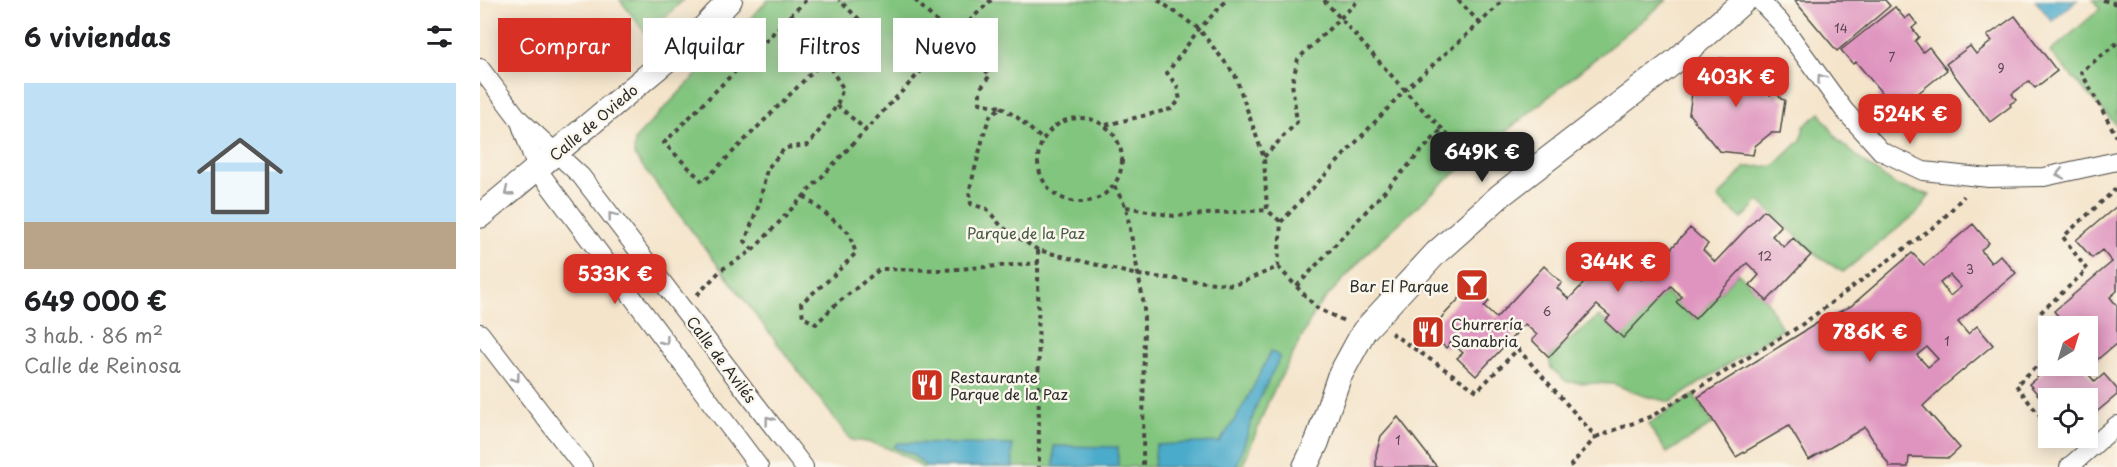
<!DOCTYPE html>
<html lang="es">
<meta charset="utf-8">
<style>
:root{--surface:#fff;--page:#f2f2f2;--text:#202124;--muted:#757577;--line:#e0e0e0;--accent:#d93025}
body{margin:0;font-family:"Playpen Sans",sans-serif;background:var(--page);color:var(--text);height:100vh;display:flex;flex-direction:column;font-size:22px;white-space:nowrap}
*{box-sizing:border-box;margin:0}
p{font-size:20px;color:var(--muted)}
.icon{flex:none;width:33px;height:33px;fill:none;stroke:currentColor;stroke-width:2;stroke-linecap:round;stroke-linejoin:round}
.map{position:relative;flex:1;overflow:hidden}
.panel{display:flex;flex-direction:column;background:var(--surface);width:480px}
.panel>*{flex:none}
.guide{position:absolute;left:18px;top:18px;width:570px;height:54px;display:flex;gap:12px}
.needle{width:39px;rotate:38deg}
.fabs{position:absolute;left:1558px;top:316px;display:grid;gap:12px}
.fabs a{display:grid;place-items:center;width:60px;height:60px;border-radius:0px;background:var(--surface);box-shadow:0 3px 15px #0003;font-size:30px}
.price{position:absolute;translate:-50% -51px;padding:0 14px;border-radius:12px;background:var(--accent);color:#fff;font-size:20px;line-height:39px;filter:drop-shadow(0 2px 3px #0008)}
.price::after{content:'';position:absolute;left:50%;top:36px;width:18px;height:14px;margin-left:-9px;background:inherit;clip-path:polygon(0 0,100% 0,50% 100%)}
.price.active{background:#222;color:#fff}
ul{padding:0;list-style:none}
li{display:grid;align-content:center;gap:12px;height:318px;padding:0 24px}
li+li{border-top:2px solid var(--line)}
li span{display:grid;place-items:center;height:186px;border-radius:0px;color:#555}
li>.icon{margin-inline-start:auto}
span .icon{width:108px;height:108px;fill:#fffc;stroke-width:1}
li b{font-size:26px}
h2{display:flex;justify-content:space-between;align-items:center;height:72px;padding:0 24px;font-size:26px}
.pill{padding:0 21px;border-radius:0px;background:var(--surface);box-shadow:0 3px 15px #0003;font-size:21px;line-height:54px}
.pill.active{background:var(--accent);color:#fff}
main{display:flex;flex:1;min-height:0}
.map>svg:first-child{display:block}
</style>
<main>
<section class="panel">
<h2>6 viviendas<svg class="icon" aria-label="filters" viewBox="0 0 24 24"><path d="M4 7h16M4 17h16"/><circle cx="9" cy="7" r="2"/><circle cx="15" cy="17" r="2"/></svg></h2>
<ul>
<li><span style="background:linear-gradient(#bfe0f5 75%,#b9a48a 0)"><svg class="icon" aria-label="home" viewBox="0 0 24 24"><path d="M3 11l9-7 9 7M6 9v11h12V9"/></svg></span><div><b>649 000 €</b><p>3 hab. · 86 m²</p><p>Calle de Reinosa</p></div></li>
</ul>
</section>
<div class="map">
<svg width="1637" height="467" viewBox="0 0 1637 467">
<rect width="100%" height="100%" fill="#fbf7ec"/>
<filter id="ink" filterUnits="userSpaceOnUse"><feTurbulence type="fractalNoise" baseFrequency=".0167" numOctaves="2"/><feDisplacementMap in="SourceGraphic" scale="12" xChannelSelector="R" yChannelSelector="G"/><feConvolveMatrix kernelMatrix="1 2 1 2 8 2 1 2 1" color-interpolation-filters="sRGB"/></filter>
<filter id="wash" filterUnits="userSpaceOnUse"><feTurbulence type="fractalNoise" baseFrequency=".008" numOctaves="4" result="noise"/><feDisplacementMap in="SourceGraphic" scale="24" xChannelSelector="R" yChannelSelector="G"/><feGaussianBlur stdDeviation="1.35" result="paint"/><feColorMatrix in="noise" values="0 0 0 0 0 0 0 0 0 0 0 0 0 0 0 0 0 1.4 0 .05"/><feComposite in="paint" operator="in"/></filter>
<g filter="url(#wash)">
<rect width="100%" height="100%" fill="#f4e4ca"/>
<!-- green -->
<g fill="#82c57f" stroke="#567855" stroke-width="1.5">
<path d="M140 0H203L167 35Z"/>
<path d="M288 0H1187L963 183 891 249 837 308 789 400 762 467H441C420 451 397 442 371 440L154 155 155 139Z"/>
<path d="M1613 0H1637V126L1570 52 1620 9Z"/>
<path d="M1340 113 1358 140 1386 164 1417 186 1450 195 1437 213 1363 272 1340 258 1279 201 1262 219 1238 198 1265 167 1294 166 1321 140 1324 126Z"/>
<path d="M1258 273 1287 301 1302 329 1191 402 1164 396 1134 384 1087 382 1071 368 1069 357 1119 316 1143 337 1185 292 1215 319Z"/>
<path d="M1214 395 1233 424 1187 453 1168 424Z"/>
</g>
<!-- water -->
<g fill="#4cabcb" stroke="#3c6b7b" stroke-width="1.5">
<path d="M1555 0H1597L1572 21Z"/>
<path d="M791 351 800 357 777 404 758 463 755 467H674L676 445 739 442C761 414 776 382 791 351Z"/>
<path d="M417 443 532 445 533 467H447L432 454 414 447Z"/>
<path d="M574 446 638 447V467H574Z"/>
</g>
<g id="blocks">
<!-- building -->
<g fill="#df94bf" fill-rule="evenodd">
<path d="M1317 0H1405L1410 6 1357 51 1315 1Z"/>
<path d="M1415 7 1425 19 1430 15 1437 24 1432 28 1439 37 1435 41 1443 52 1449 47 1467 70 1411 115 1397 96 1401 92 1376 62 1373 64 1361 50Z"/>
<path d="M1535 16 1577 71 1555 88 1549 81 1532 94 1536 100 1530 104 1531 106 1510 122 1466 64 1490 46 1496 54 1512 41 1507 36Z"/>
<path d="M1240 58 1275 62 1274 66 1281 73 1276 77 1281 84 1278 88 1281 91 1285 88 1290 95 1295 90 1301 99 1305 100 1300 133H1291L1275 146 1273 155 1239 151 1209 114 1214 79 1223 80 1239 67Z"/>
<path d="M1637 206V291L1630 297 1637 306V343L1605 370 1615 382 1624 374 1637 389V395L1608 419V399H1579L1575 394 1565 403 1549 384 1571 366H1608V335L1610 334 1608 327H1604L1599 322 1593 327H1587L1574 311 1632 262 1622 250 1612 258 1596 240Z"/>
<path d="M1284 210 1301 226 1292 236 1304 247 1313 238 1331 255 1287 301 1270 285 1279 275 1267 263 1215 319 1196 302 1202 297 1191 286 1143 338 1125 321 1130 316 1117 305 1069 357 1052 340 1057 335 1045 324 996 376 977 358 983 353 971 342 966 348 948 332 992 285 1009 301 1004 307 1016 318 1064 266 1082 283 1077 288 1089 299 1137 248 1155 264 1150 269 1162 280 1210 228 1228 244 1223 250 1235 262Z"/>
<path d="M1493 224 1509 243 1501 250 1511 263 1520 255 1536 273 1478 322 1488 334 1497 326 1513 345 1464 386 1443 406 1480 448 1469 458 1429 457 1428 467H1410L1385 427 1329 460 1309 426 1256 457 1218 397 1339 322 1371 306 1432 253 1444 265ZM1470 275 1481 287 1470 296 1460 283ZM1447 347 1458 359 1448 367 1437 355Z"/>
<path d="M918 417 957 467H896V454L901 436Z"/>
</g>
</g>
</g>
<g filter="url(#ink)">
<use href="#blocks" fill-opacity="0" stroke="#494743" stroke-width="1.5"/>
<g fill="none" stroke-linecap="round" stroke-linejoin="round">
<!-- minor casing -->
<g stroke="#494743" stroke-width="20">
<g id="minor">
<path d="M1279 0 1300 22 1364 110 1401 151 1443 171 1509 178 1564 177 1637 161"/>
<path d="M0 68 38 118 101 176 324 467"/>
<path d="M39 119 57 169 279 467"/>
<path d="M0 333 103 467"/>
<path d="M1589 467 1637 425"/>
</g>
</g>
<!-- tertiary casing -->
<g stroke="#494743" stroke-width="26">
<g id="tertiary">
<path d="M0 216 219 33 250 0"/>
<path d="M825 467 837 442 859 377 884 331 956 253 1021 195 1198 59 1265 0"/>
</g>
</g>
<!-- path -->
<g stroke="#494743" stroke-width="4" stroke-dasharray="4.5 4.5" stroke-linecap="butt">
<path d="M326 0 184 143 223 182 382 22 359 0"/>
<path d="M435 0 510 75 500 89V103L521 107 510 116 505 130 489 192 491 204 507 209 522 227 558 250 657 275 755 285 798 267 837 308 864 321"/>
<path d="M678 0 719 29 755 75 784 158 787 210 801 222"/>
<path d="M844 0 936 103 993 159 1008 178"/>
<path d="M978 0 1000 23"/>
<path d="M1623 0 1637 4"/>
<path d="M1637 43 1601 72 1637 137"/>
<path d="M357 105 386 130"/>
<path d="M521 107 538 118 563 140"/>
<circle cx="600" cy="160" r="42"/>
<path d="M626 125 691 109 700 100 697 86 687 73 719 29 747 0"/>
<path d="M784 157 817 122 812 83 818 59 879 0"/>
<path d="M634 186 646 207 664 306 663 467"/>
<path d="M324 196 368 232 376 253 351 278 321 303 323 317 336 324 355 305 400 269 464 270 559 263"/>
<path d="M646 207 694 216 787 210"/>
<path d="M273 250 265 241 279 205 287 169 305 148 328 145 340 130 357 105 363 88 345 60"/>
<path d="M558 250 559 467"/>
<path d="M798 267 801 222 925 90 1000 23 1023 0"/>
<path d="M817 286 962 129"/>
<path d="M217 295 241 270 273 250 473 37 511 0"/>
<path d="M1570 327 1560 313 1607 270 1583 237 1637 188"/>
<path d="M911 333 997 391 1038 349 1116 437 1091 465 1092 467"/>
<path d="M1569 355 1536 385 1569 428"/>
<path d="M1116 437 1172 416 1320 326 1460 222 1484 196"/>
<path d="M1576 438 1583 447"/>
</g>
<!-- minor -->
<use href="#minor" stroke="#fff" stroke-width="18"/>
<!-- tertiary -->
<use href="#tertiary" stroke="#fff" stroke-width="24"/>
</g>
<!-- one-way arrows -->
<defs><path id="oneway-chevron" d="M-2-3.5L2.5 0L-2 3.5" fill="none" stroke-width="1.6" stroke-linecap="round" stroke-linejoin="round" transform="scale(1.5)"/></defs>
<g stroke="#a0a0a0">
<use href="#oneway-chevron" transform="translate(1341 78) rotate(-126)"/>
<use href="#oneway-chevron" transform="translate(1580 174) rotate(168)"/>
<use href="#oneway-chevron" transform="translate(28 192) rotate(141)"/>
<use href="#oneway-chevron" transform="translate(132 216) rotate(-128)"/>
<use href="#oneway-chevron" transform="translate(185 341) rotate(53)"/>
<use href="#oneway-chevron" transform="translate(36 378) rotate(53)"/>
<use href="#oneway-chevron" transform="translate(289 420) rotate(-127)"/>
</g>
</g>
<!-- icons -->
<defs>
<g id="bar-square" transform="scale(1.725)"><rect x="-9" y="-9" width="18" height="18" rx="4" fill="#c8321e" stroke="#fbf7ec"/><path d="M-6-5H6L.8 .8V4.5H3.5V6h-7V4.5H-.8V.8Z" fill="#fff"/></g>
<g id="restaurant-square" transform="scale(1.725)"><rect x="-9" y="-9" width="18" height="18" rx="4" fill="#c8321e" stroke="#fbf7ec"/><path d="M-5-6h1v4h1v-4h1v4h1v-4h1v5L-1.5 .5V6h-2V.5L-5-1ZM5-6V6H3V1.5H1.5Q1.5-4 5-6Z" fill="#fff"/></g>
</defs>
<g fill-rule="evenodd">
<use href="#bar-square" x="992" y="285"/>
<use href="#restaurant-square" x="948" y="332"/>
<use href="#restaurant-square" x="447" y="385"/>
</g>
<g text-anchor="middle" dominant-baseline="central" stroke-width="5" stroke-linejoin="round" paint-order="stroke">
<!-- number labels -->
<g font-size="12" fill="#584550">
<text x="1361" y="28">14</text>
<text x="1412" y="57">7</text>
<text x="1521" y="68">9</text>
<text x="1285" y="256">12</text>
<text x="1490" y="269">3</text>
<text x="1067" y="311">6</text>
<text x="1467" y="341">1</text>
<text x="918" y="440">1</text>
</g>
<!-- street labels -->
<g font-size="15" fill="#2b2b2b" stroke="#fbf7ec">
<text transform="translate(113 122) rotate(-40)">Calle de Oviedo</text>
<text transform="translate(242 359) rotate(53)">Calle de Avilés</text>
</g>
<!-- park labels -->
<g font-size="15" fill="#455944" stroke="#fbf7ec">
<text x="546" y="232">Parque de la Paz</text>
</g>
<!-- poi labels -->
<g font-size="15" fill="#2b2b2b" stroke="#fbf7ec" text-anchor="start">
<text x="969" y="285" text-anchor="end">Bar El Parque</text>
<text x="971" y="323">Churrería<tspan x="971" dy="17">Sanabria</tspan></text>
<text x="470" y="376">Restaurante<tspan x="470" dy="17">Parque de la Paz</tspan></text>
</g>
</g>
</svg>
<div class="fabs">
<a><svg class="needle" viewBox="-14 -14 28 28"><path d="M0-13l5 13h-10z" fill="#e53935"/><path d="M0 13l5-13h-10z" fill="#757577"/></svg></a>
<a><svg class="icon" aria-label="locate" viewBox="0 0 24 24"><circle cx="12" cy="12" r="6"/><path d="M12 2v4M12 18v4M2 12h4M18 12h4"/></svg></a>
</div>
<b class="price" style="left:1256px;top:108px">403K €</b>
<b class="price" style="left:1430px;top:145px">524K €</b>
<b class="price active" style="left:1002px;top:183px">649K €</b>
<b class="price" style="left:1138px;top:293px">344K €</b>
<b class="price" style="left:135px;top:305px">533K €</b>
<b class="price" style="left:1390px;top:363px">786K €</b>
<div class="guide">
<a class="pill active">Comprar</a>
<a class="pill">Alquilar</a>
<a class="pill">Filtros</a>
<a class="pill">Nuevo</a>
</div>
</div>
</main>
